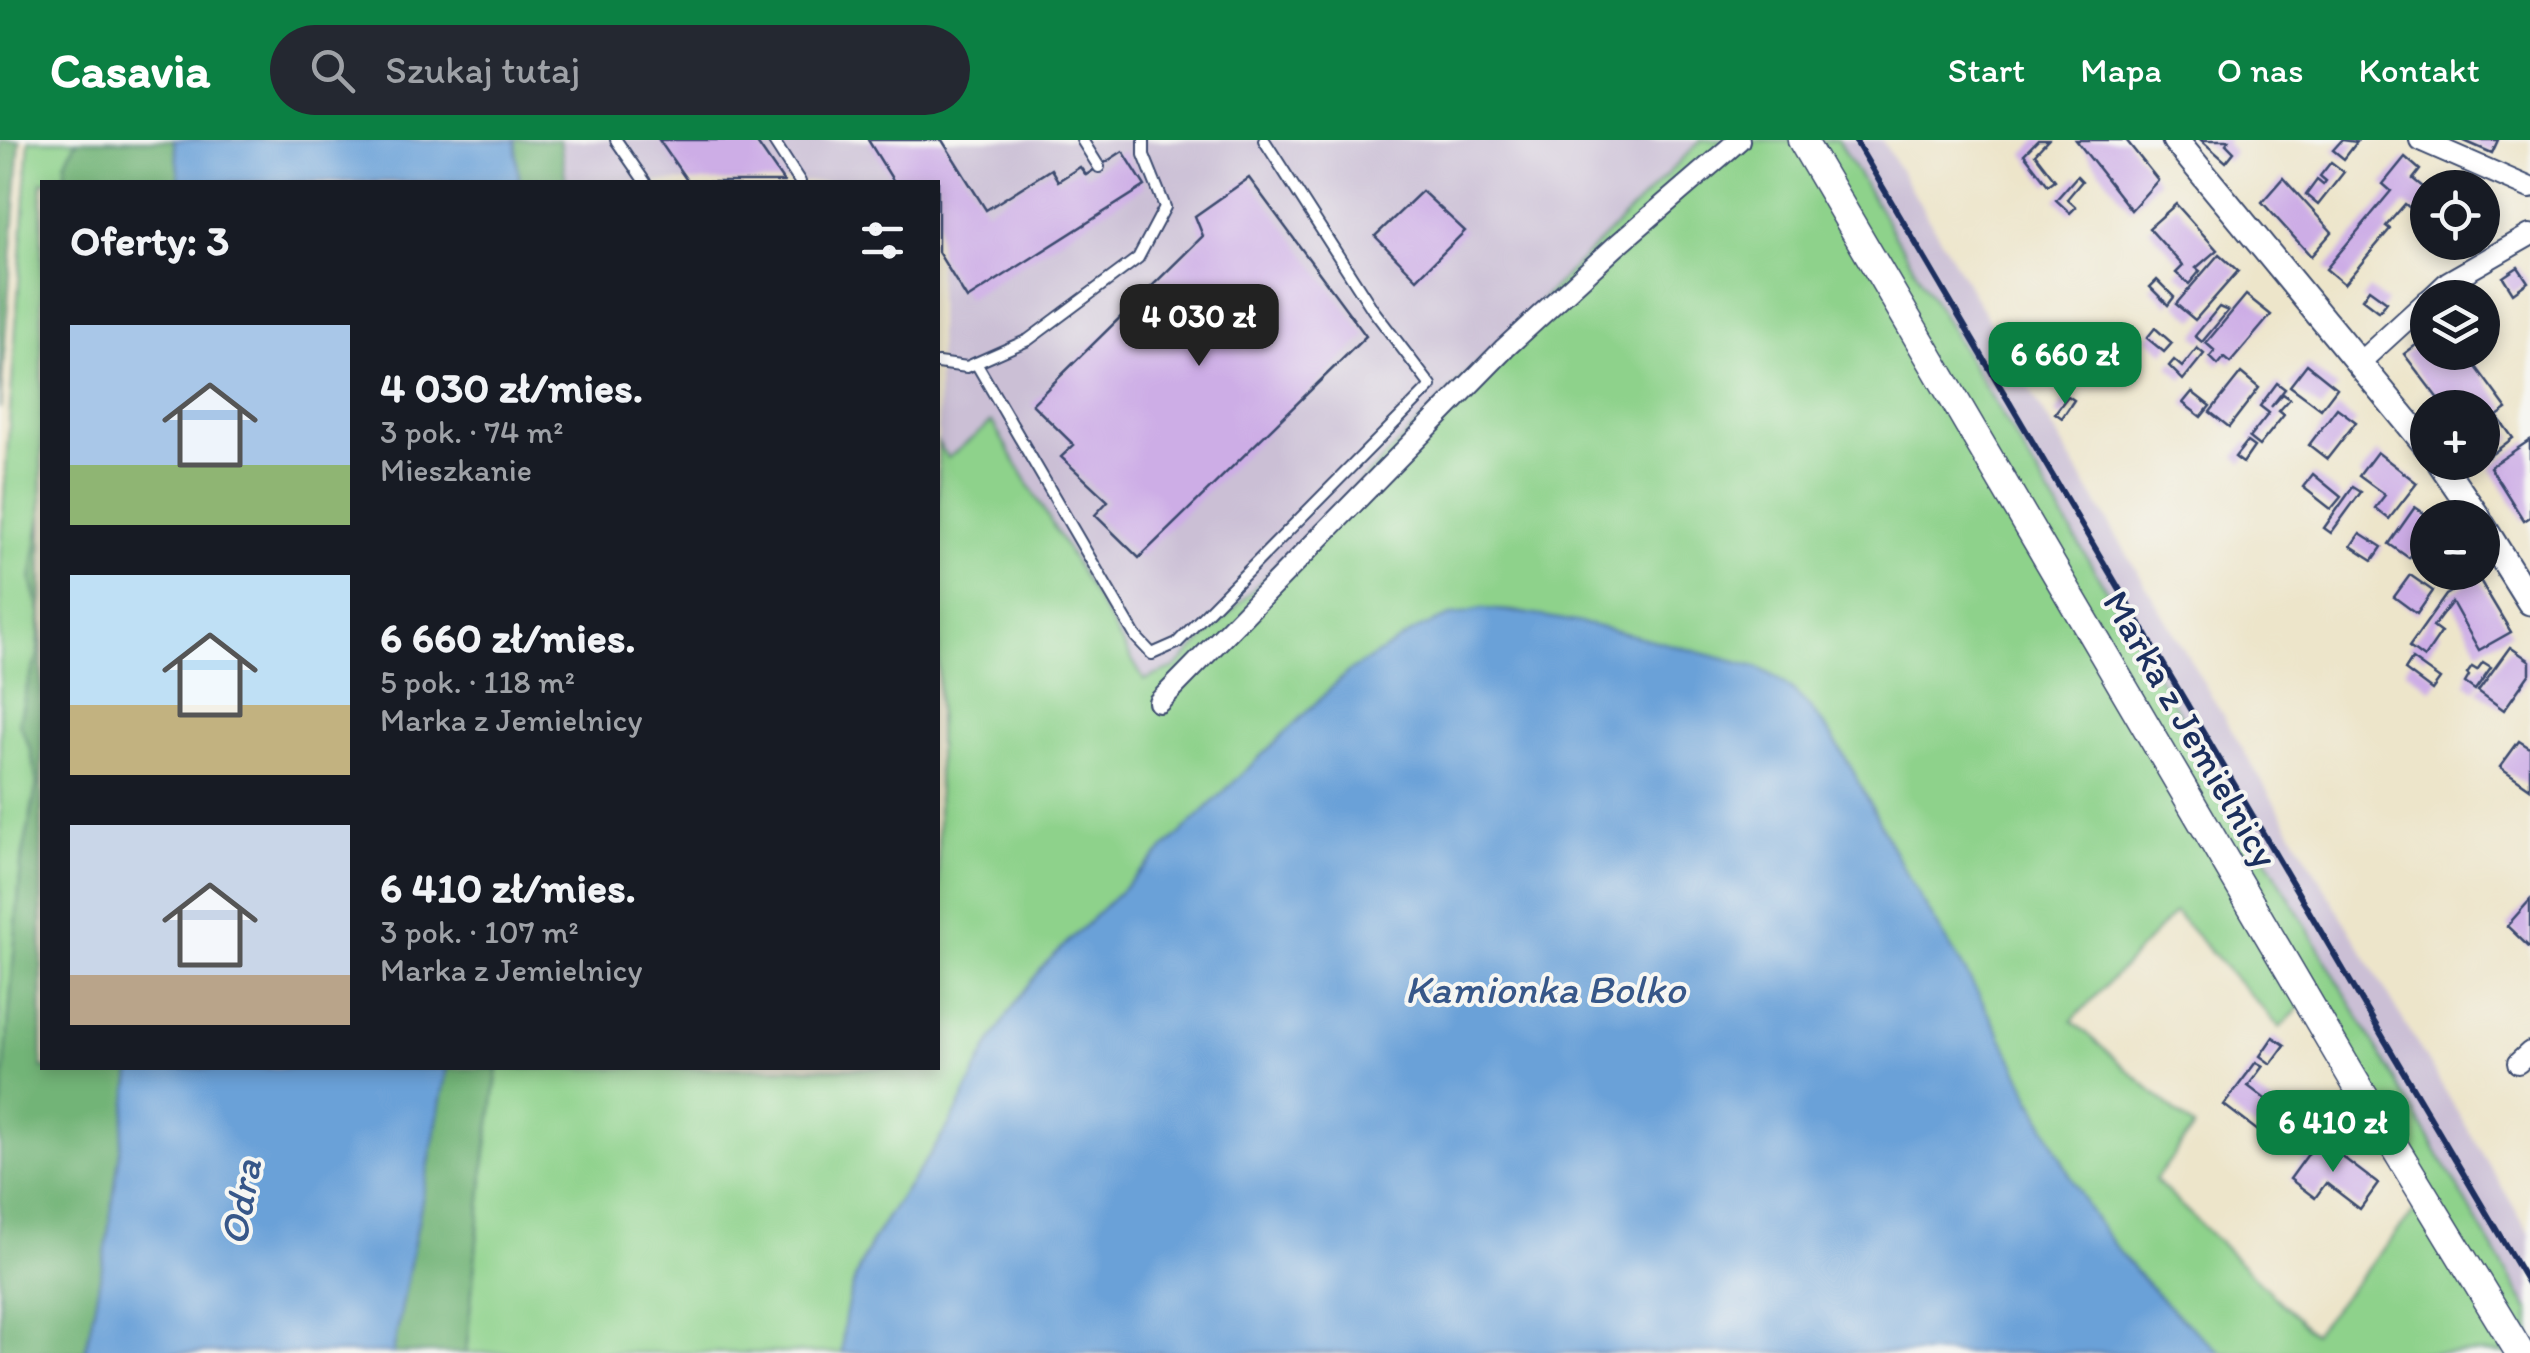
<!DOCTYPE html>
<html lang="pl">
<meta charset="utf-8">
<style>
:root{--surface:#171b24;--page:#242831;--text:#f1f3f6;--muted:#9ea1a6;--accent:#0b8043}
body{margin:0;font-family:Itim,sans-serif;background:var(--page);color:var(--text);height:100vh;display:flex;flex-direction:column;font-size:38px;white-space:nowrap}
*{box-sizing:border-box;margin:0}
p{font-size:32px;color:var(--muted)}
.icon{flex:none;width:55px;height:55px;fill:none;stroke:currentColor;stroke-width:2;stroke-linecap:round;stroke-linejoin:round}
.map{position:relative;flex:1;overflow:hidden}
.drawer{position:absolute;left:40px;top:40px;width:900px;height:890px;display:flex;flex-direction:column;background:var(--surface);border-radius:0px;box-shadow:0 5px 15px #0003}
.drawer>*{flex:none}
.fabs{position:absolute;left:2410px;top:30px;display:grid;gap:20px}
.fabs a{display:grid;place-items:center;width:90px;height:90px;border-radius:50%;background:var(--surface);box-shadow:0 5px 15px #0003;font-size:50px}
.price{position:absolute;translate:-50% -85px;padding:0 22px;border-radius:20px;background:var(--accent);color:#fff;font-size:32px;line-height:65px;filter:drop-shadow(0 2px 5px #0008)}
.price::after{content:'';position:absolute;left:50%;top:60px;width:30px;height:22px;margin-left:-15px;background:inherit;clip-path:polygon(0 0,100% 0,50% 100%)}
.price.on{background:#222;color:#fff}
ul{padding:0;list-style:none}
li{display:flex;align-items:center;gap:30px;height:250px;padding:0 30px}
li span{display:grid;place-items:center;flex:none;width:280px;height:200px;border-radius:0px;color:#555}
li>.icon{margin-inline-start:auto}
span .icon{width:120px;height:120px;fill:#fffc;stroke-width:1}
li b{font-size:42px}
h2{display:flex;justify-content:space-between;align-items:center;height:120px;padding:0 30px;font-size:42px}
header{display:flex;align-items:center;gap:60px;box-sizing:border-box;height:140px;padding:0 50px;background:var(--accent);color:#fff}
header strong{font-size:48px}
nav{display:flex;gap:55px;margin-inline-start:auto;font-size:35px}
.search{width:700px;height:90px;background:var(--page);display:flex;align-items:center;gap:25px;box-sizing:border-box;padding:0 35px;border-radius:55px;color:var(--muted);font-size:38px}
.map>svg:first-child{display:block}
</style>
<header>
<strong>Casavia</strong>
<div class="search"><svg class="icon" aria-label="search" viewBox="0 0 24 24"><circle cx="10" cy="10" r="6"/><path d="M15 15l6 6"/></svg>Szukaj tutaj</div>
<nav><a>Start</a><a>Mapa</a><a>O nas</a><a>Kontakt</a></nav>
</header>
<div class="map">
<svg width="2530" height="1213" viewBox="0 0 2530 1213">
<rect width="100%" height="100%" fill="#f6f6f2"/>
<filter id="ink" filterUnits="userSpaceOnUse"><feTurbulence type="fractalNoise" baseFrequency=".01" numOctaves="2"/><feDisplacementMap in="SourceGraphic" scale="20" xChannelSelector="R" yChannelSelector="G"/><feConvolveMatrix kernelMatrix="1 2 1 2 8 2 1 2 1" color-interpolation-filters="sRGB"/></filter>
<filter id="wash" filterUnits="userSpaceOnUse"><feTurbulence type="fractalNoise" baseFrequency=".0048" numOctaves="4" result="noise"/><feDisplacementMap in="SourceGraphic" scale="40" xChannelSelector="R" yChannelSelector="G"/><feGaussianBlur stdDeviation="2.25" result="paint"/><feColorMatrix in="noise" values="0 0 0 0 0 0 0 0 0 0 0 0 0 0 0 0 0 1.4 0 .05"/><feComposite in="paint" operator="in"/></filter>
<g filter="url(#wash)">
<rect width="100%" height="100%" fill="#ede5ca"/>
<!-- industrial -->
<g fill="#cbbfd5">
<path d="M560 0H1703L1175 528 1145 540 992 282 948 319 938 303V42H566Z"/>
<path d="M1838 0H1882L2530 1094V1172L2281 743Z"/>
</g>
<!-- green -->
<g fill="#8ed28b" stroke="#548074" stroke-width="2.5" fill-rule="evenodd">
<path d="M29 0H77L66 21 64 42H42V374L31 440 41 473 38 516 26 549 19 583 31 610 37 644 21 725 0 990V415Z"/>
<path d="M1701 0H1838L2281 743 2530 1172V1213H2221C2168 1169 2113 1114 2080 1054 2047 994 2020 930 1987 870 1962 823 1932 778 1905 732 1865 661 1833 562 1756 527L1578 484 1514 471 1483 469 1348 532 1045 824C1026 848 1008 872 993 899 977 926 967 955 951 982 903 1062 843 1112 842 1213H466L485 1019 498 928H938V303L948 318 992 282 1144 540 1175 528ZM2175 772 2280 888 2306 861 2427 1056 2313 1194 2155 1040 2194 988 2072 881Z"/>
</g>
<!-- forest -->
<g fill="#72b477" stroke="#46726a" stroke-width="2.5">
<path d="M0 0H20L0 269Z"/>
<path d="M77 0H174L180 42H64L66 21Z"/>
<path d="M515 0H560L566 42H519Z"/>
<path d="M42 374V928H132L106 1108 85 1213H0V990L21 725 37 644 31 610 19 583 26 549 38 516 41 473 31 440Z"/>
<path d="M447 928H498L485 1019 466 1213H393Z"/>
</g>
<!-- water -->
<g fill="#6ba1d8" stroke="#43689b" stroke-width="2.5">
<path d="M174 0H515L519 42H180Z"/>
<path d="M1482 469C1575 475 1667 505 1756 527 1833 562 1865 661 1905 732 1932 778 1962 823 1987 870 2020 930 2047 994 2080 1054 2113 1114 2168 1169 2221 1213H842C843 1112 904 1062 951 982 967 955 977 926 993 899 1008 872 1026 848 1045 824L1348 532 1420 488 1453 475Z"/>
<path d="M132 928H447L393 1213H85L106 1108Z"/>
</g>
<g id="blocks">
<!-- building -->
<g fill="#cdade6">
<path d="M659 0H755L784 42H688Z"/>
<path d="M868 0H942L986 70 1051 29 1058 41 1080 27 1086 35 1123 11 1145 46 967 159 938 112V42H894Z"/>
<path d="M2038 0H2048L2035 14 2055 40 2048 45 2024 14Z"/>
<path d="M2076 0H2126L2158 40 2131 70Z"/>
<path d="M2201 0H2229L2226 4 2234 12 2226 22Z"/>
<path d="M2342 0 2357 2 2344 19 2333 10Z"/>
<path d="M2462 0H2498L2492 13Z"/>
<path d="M2405 17 2420 30 2413 39 2428 51V82L2405 64 2386 86 2390 89 2344 144 2326 129 2391 51 2383 44Z"/>
<path d="M2331 22 2344 32 2318 65 2306 55 2317 40 2323 45 2326 41 2320 36Z"/>
<path d="M2077 36 2082 41 2067 59 2076 67 2070 73 2056 60Z"/>
<path d="M1249 38 1366 196 1139 418 1095 375 1108 361 1061 317 1074 305 1032 264 1203 96 1195 76Z"/>
<path d="M2283 38 2332 92 2311 116 2262 62Z"/>
<path d="M1422 51 1465 91 1417 139 1375 96Z"/>
<path d="M2176 64 2217 110 2196 128 2200 131 2189 144 2176 133 2183 126 2149 88Z"/>
<path d="M2219 114 2238 131 2195 180 2176 164Z"/>
<path d="M2518 127 2528 142 2513 153 2503 137Z"/>
<path d="M2157 140 2174 157 2168 165 2150 147Z"/>
<path d="M2369 149 2387 162 2379 172 2362 159Z"/>
<path d="M2246 155 2271 175 2230 223 2224 218 2218 225 2210 217 2215 211 2206 203Z"/>
<path d="M2219 167 2228 171 2202 202 2195 196Z"/>
<path d="M2155 188 2172 203 2164 212 2147 198Z"/>
<path d="M2428 196V212H2465L2507 269 2497 276 2513 298 2484 320 2482 268H2445L2404 214Z"/>
<path d="M2197 208 2204 214 2183 240 2169 226 2174 220 2182 227Z"/>
<path d="M2307 224 2337 248 2321 269 2290 246Z"/>
<path d="M2241 233 2259 248 2229 287 2210 272Z"/>
<path d="M2277 243 2285 249 2271 267 2283 254 2290 259 2279 271 2284 275 2259 306 2249 298 2269 273 2260 266Z"/>
<path d="M2192 252 2210 266 2201 277 2183 263Z"/>
<path d="M2068 256 2074 260 2062 278 2055 273Z"/>
<path d="M2337 268 2356 282 2327 319 2309 305Z"/>
<path d="M2530 300V377L2524 381 2490 327Z"/>
<path d="M2247 302 2254 307 2243 323 2235 317Z"/>
<path d="M2377 312 2417 343 2389 379 2375 368 2385 355 2359 336Z"/>
<path d="M2313 334 2341 357 2331 369 2303 347Z"/>
<path d="M2353 347 2361 352 2331 393 2324 388Z"/>
<path d="M2415 367 2428 376V392L2409 418 2389 404Z"/>
<path d="M2360 393 2382 407 2373 420 2351 406Z"/>
<path d="M2410 435 2433 451 2417 474 2394 457Z"/>
<path d="M2478 437 2511 492 2479 510 2452 462 2433 487 2441 493 2424 518 2409 507 2446 455Z"/>
<path d="M2510 507 2530 521V533L2504 570 2478 551Z"/>
<path d="M2412 519 2440 539 2432 550 2405 530Z"/>
<path d="M2483 522 2491 527 2475 550 2465 543 2469 536 2467 534 2472 527 2477 530Z"/>
<path d="M2519 601 2530 608V648L2500 627Z"/>
<path d="M2530 760V808L2507 786Z"/>
<path d="M2273 897 2285 905 2271 924 2260 916Z"/>
<path d="M2256 922 2263 926 2248 946 2293 980 2275 1004 2224 965Z"/>
<path d="M2319 999 2378 1044 2360 1069 2326 1043 2315 1058 2290 1039Z"/>
</g>
</g>
</g>
<g filter="url(#ink)">
<use href="#blocks" fill-opacity="0" stroke="#3a4a6e" stroke-width="2.5"/>
<g fill="none" stroke-linecap="round" stroke-linejoin="round">
<!-- service casing -->
<g stroke="#3a4a6e" stroke-width="14">
<g id="service">
<path d="M616 0 645 42"/>
<path d="M773 0 800 42"/>
<path d="M1082 0 1099 27"/>
<path d="M938 223 967 227 1028 200 1138 118 1165 67 1144 15V0"/>
<path d="M976 223 1136 497 1152 514 1177 503 1431 246 1373 170 1264 0"/>
</g>
</g>
<!-- minor casing -->
<g stroke="#3a4a6e" stroke-width="24">
<g id="minor">
<path d="M2420 0 2530 48"/>
<path d="M2431 158 2448 142 2530 95"/>
<path d="M2359 223 2428 160"/>
<path d="M1159 562 1505 208 1616 106 1739 0"/>
<path d="M2518 923 2530 912"/>
</g>
</g>
<!-- tertiary casing -->
<g stroke="#3a4a6e" stroke-width="29">
<g id="tertiary">
<path d="M2175 0 2428 307"/>
<path d="M2440 322 2478 378"/>
<path d="M2482 385 2530 462"/>
</g>
</g>
<!-- secondary casing -->
<g stroke="#3a4a6e" stroke-width="31">
<path id="secondary" d="M1802 0 2355 942 2520 1213"/>
</g>
<!-- service -->
<use href="#service" stroke="#fff" stroke-width="10"/>
<!-- minor -->
<use href="#minor" stroke="#fff" stroke-width="20"/>
<!-- tertiary -->
<use href="#tertiary" stroke="#fff" stroke-width="25"/>
<!-- secondary -->
<use href="#secondary" stroke="#fff" stroke-width="28"/>
<!-- rail -->
<path stroke="#1b2f5e" stroke-width="6" d="M1855 0 2530 1147"/>
</g>
</g>
<g text-anchor="middle" dominant-baseline="central" stroke-width="8" stroke-linejoin="round" paint-order="stroke">
<!-- street labels -->
<g font-size="38" fill="#1b2f5e" stroke="#f6f6f2">
<text transform="translate(2191 589) rotate(60)">Marka z Jemielnicy</text>
</g>
<!-- water labels -->
<g font-size="40" font-style="italic" fill="#375789" stroke="#f6f6f2">
<text x="1545" y="849">Kamionka Bolko</text>
<text transform="translate(240 1062) rotate(-80)">Odra</text>
</g>
</g>
</svg>
<div class="fabs">
<a><svg class="icon" aria-label="locate" viewBox="0 0 24 24"><circle cx="12" cy="12" r="6"/><path d="M12 2v4M12 18v4M2 12h4M18 12h4"/></svg></a>
<a><svg class="icon" aria-label="layers" viewBox="0 0 24 24"><path d="M12 4l9 5-9 5-9-5zM3 14l9 5 9-5"/></svg></a>
<a>+</a>
<a>−</a>
</div>
<b class="price on" style="left:1199px;top:229px">4 030 zł</b>
<b class="price" style="left:2065px;top:267px">6 660 zł</b>
<b class="price" style="left:2333px;top:1035px">6 410 zł</b>
<section class="drawer">
<h2>Oferty: 3<svg class="icon" aria-label="filters" viewBox="0 0 24 24"><path d="M4 7h16M4 17h16"/><circle cx="9" cy="7" r="2"/><circle cx="15" cy="17" r="2"/></svg></h2>
<ul>
<li><span style="background:linear-gradient(#a9c7e8 70%,#8fb573 0)"><svg class="icon" aria-label="home" viewBox="0 0 24 24"><path d="M3 11l9-7 9 7M6 9v11h12V9"/></svg></span><div><b>4 030 zł/mies.</b><p>3 pok. · 74 m²</p><p>Mieszkanie</p></div></li>
<li><span style="background:linear-gradient(#bfe0f5 65%,#c2b280 0)"><svg class="icon" aria-label="home" viewBox="0 0 24 24"><path d="M3 11l9-7 9 7M6 9v11h12V9"/></svg></span><div><b>6 660 zł/mies.</b><p>5 pok. · 118 m²</p><p>Marka z Jemielnicy</p></div></li>
<li><span style="background:linear-gradient(#c9d6e8 75%,#b9a48a 0)"><svg class="icon" aria-label="home" viewBox="0 0 24 24"><path d="M3 11l9-7 9 7M6 9v11h12V9"/></svg></span><div><b>6 410 zł/mies.</b><p>3 pok. · 107 m²</p><p>Marka z Jemielnicy</p></div></li>
</ul>
</section>
</div>
